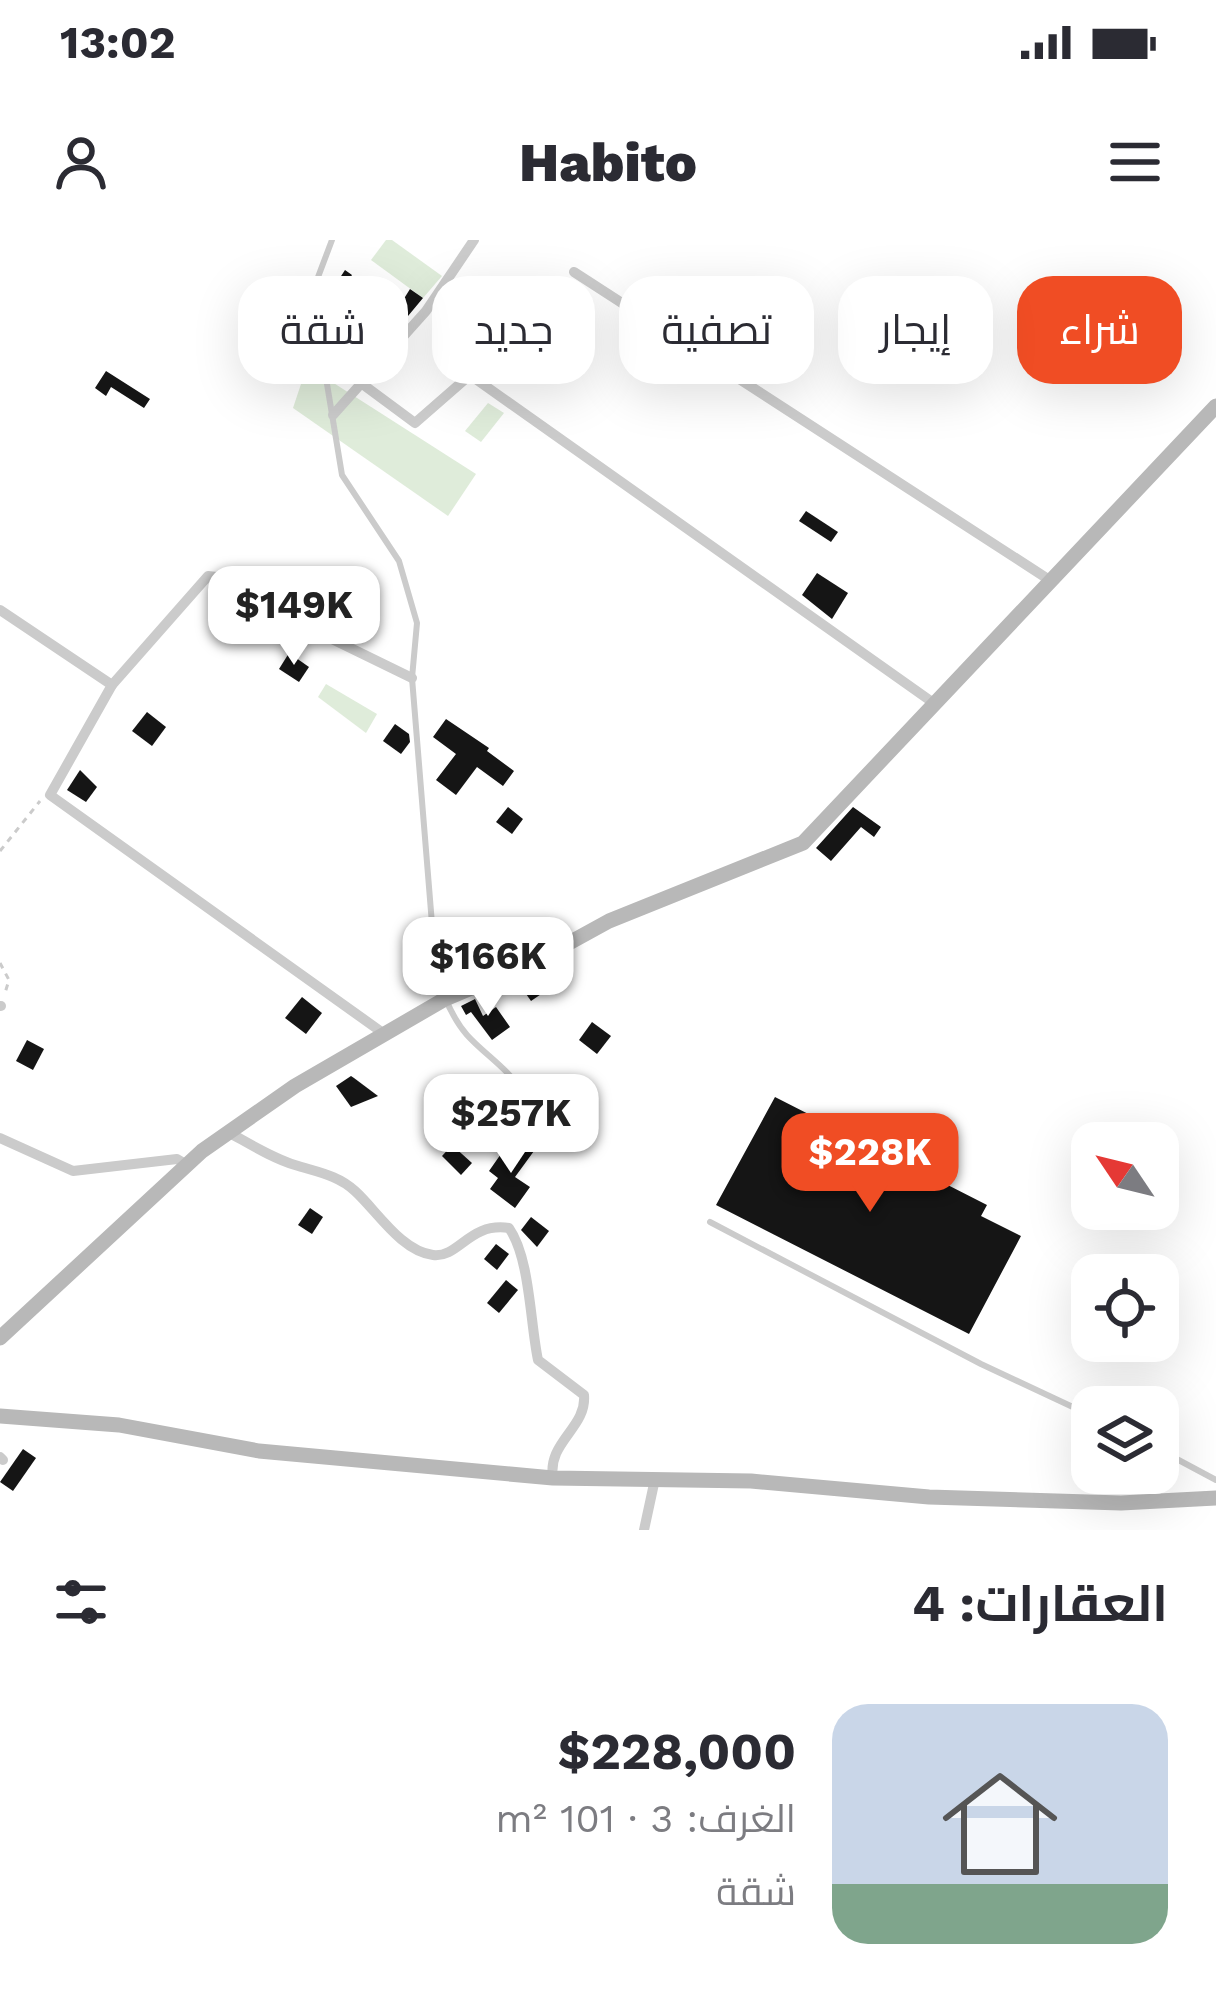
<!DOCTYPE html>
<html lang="ar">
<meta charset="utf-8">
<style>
:root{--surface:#fff;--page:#f2f2f3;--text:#2b2b33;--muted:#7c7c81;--accent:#f04d24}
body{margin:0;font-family:"Work Sans",Cairo,sans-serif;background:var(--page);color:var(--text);direction:rtl;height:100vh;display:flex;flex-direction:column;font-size:45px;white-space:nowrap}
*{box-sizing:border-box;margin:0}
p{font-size:39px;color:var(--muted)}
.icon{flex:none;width:66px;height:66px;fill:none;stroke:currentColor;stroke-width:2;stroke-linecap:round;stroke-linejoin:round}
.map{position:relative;height:1290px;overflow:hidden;direction:ltr}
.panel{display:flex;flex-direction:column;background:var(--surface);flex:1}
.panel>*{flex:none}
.banner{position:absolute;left:36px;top:36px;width:1146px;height:108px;direction:rtl;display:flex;gap:24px}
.needle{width:78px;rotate:305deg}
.controls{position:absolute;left:1071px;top:882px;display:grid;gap:24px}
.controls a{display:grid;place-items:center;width:108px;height:108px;border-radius:24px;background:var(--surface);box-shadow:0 12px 48px #0002;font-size:60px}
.price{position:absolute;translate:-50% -102px;padding:0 27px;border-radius:24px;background:#fff;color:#222;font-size:39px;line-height:78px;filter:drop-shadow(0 3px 6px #0008)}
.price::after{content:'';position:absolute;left:50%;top:72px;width:36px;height:27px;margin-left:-18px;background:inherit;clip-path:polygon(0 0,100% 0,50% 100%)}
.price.selected{background:var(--accent);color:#fff}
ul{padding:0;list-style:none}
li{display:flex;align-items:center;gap:36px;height:300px;padding:0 48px}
li span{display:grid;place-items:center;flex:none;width:336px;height:240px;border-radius:36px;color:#555}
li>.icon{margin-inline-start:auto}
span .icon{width:144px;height:144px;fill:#fffc;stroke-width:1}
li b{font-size:51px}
h2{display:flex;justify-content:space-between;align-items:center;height:144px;padding:0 48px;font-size:51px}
.chip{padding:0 42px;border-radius:36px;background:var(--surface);box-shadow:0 12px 48px #0002;font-size:42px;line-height:108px}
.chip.selected{background:var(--accent);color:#fff}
.status{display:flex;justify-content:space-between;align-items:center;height:84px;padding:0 60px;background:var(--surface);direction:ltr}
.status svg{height:33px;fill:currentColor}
header{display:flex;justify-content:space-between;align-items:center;height:156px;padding:0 48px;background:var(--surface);font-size:54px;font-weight:800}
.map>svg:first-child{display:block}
</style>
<div class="status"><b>13:02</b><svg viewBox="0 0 49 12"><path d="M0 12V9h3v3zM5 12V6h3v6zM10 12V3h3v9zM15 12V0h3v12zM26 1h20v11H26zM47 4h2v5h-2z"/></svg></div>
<header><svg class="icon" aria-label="menu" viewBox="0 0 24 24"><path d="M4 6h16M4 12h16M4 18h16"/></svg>Habito<svg class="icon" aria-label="person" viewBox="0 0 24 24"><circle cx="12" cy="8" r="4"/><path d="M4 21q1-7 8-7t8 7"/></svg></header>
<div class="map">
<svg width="1216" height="1290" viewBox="0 0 1216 1290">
<rect width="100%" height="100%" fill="#fff"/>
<!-- green -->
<g fill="#dfecda">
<path d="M386 0H392L442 36 423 58 371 20Z"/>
<path d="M472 54 510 83 485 109 443 82Z"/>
<path d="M353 89 377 103 373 108 378 112 364 133 345 119 353 108 344 101Z"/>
<path d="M307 126 476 234 448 276 293 168Z"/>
<path d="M488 163 504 173 481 202 465 191Z"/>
<path d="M326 444 377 474 366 493 318 457Z"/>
</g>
<!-- building -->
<g fill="#151515">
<path d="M345 30 352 35 347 43 374 60 380 52 400 65 410 49 423 58 393 94 358 69 355 73 328 56Z"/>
<path d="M460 46 469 52 449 81 437 72Z"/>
<path d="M289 48 305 59 307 70 300 82 277 67Z"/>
<path d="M106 131 150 159 144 168 111 147 106 156 95 148Z"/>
<path d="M806 271 838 292 831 302 799 281Z"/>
<path d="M817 333 848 353 832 379 802 355Z"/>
<path d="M289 413 309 427 299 442 279 429Z"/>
<path d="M147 472 166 487 152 506 132 491Z"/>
<path d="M446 479 489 508 487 511 514 531 503 546 477 527 456 555 436 540 456 514 433 497Z"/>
<path d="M395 484 409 494 410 502 401 514 383 501Z"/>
<path d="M80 530 97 547 86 562 67 550Z"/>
<path d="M508 567 523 579 512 594 496 582Z"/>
<path d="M853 567 881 587 874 597 861 587 831 621 816 608Z"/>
<path d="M546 736 553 746 531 761 524 751Z"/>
<path d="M302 757 322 773 306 794 285 778Z"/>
<path d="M475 759 483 776 496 767 510 787 492 800 471 772 466 775 461 766Z"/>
<path d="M592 782 611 796 597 814 579 800Z"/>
<path d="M27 800 44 809 33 830 16 821Z"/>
<path d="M351 836 354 838 378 856 351 867 336 846Z"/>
<path d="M483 850 490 857 496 850 503 856 483 878 476 871 479 864 474 859Z"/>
<path d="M775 857 987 965 981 976 1021 996 969 1094 716 965Z"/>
<path d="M524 904 534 911 515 937 530 947 515 968 490 949 498 938 489 931 503 911 513 919Z"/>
<path d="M452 905 472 923 461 935 442 916Z"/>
<path d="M310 968 323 977 312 994 298 985Z"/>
<path d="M531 977 549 991 537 1007 521 990Z"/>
<path d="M496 1004 509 1014 497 1030 484 1019Z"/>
<path d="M506 1040 518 1050 499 1073 487 1063Z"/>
<path d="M23 1209 36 1218 13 1251 0 1242Z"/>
</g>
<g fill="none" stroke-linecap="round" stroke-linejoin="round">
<!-- path -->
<g stroke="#cbcbcb" stroke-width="3" stroke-dasharray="6 6" stroke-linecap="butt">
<path d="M0 611 40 561"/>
<path d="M0 723 9 740 5 753"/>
</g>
<!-- lane -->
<g stroke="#cbcbcb" stroke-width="6">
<path d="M332 0 312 53 342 235 399 321 417 383 412 438 436 733C443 755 452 778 467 795 485 815 508 828 522 852L514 875"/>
<path d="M710 982 981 1124 1092 1176"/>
<path d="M1158 1209 1216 1240"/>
</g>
<!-- street -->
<g stroke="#cbcbcb" stroke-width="10">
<path d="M574 32 1051 341"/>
<path d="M361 143 415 183 470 135 935 464"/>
<path d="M333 175 426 71 474 0"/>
<path d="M0 370 112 445 50 555 383 793"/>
<path d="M112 445 208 336 225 338 293 380 412 438"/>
<path d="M0 766H1"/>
<path d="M228 892C250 904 272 918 295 925 317 932 338 935 355 951 377 971 401 1011 433 1015 459 1018 469 982 509 988 530 1018 530 1082 538 1120L584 1155C587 1188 547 1202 553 1238"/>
<path d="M0 898 73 931 177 919 187 925"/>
<path d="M0 1217 3 1220"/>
<path d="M644 1290 655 1239"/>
</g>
<!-- secondary -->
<g stroke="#b8b8b8" stroke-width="15">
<path d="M0 1098 202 911 295 846 445 759 538 720 609 681 803 603 1216 166"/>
<path d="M0 1176 119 1185 259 1211 553 1238 751 1241 929 1257 1121 1263 1216 1258"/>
</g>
</g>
</svg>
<div class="controls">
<a><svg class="needle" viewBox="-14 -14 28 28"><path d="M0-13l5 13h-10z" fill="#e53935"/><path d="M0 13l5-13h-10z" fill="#7c7c81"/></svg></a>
<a><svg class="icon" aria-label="locate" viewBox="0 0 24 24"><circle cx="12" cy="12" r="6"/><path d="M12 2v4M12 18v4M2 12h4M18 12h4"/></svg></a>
<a><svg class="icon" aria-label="layers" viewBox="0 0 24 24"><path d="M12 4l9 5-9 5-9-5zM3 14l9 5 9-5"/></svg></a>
</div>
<b class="price" style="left:294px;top:428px">$149K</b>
<b class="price" style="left:488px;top:779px">$166K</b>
<b class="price" style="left:511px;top:936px">$257K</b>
<b class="price selected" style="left:870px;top:975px">$228K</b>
<div class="banner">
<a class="chip selected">شراء</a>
<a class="chip">إيجار</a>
<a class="chip">تصفية</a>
<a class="chip">جديد</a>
<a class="chip">شقة</a>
</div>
</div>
<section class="panel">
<h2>العقارات: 4<svg class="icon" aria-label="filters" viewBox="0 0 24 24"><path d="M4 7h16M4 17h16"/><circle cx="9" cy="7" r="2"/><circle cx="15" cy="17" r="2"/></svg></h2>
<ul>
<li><span style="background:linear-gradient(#c9d6e8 75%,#7fa58c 0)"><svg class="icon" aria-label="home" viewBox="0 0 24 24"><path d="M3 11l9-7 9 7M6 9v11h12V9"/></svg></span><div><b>$228,000</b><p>الغرف: 3 · 101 m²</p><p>شقة</p></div></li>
</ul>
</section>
